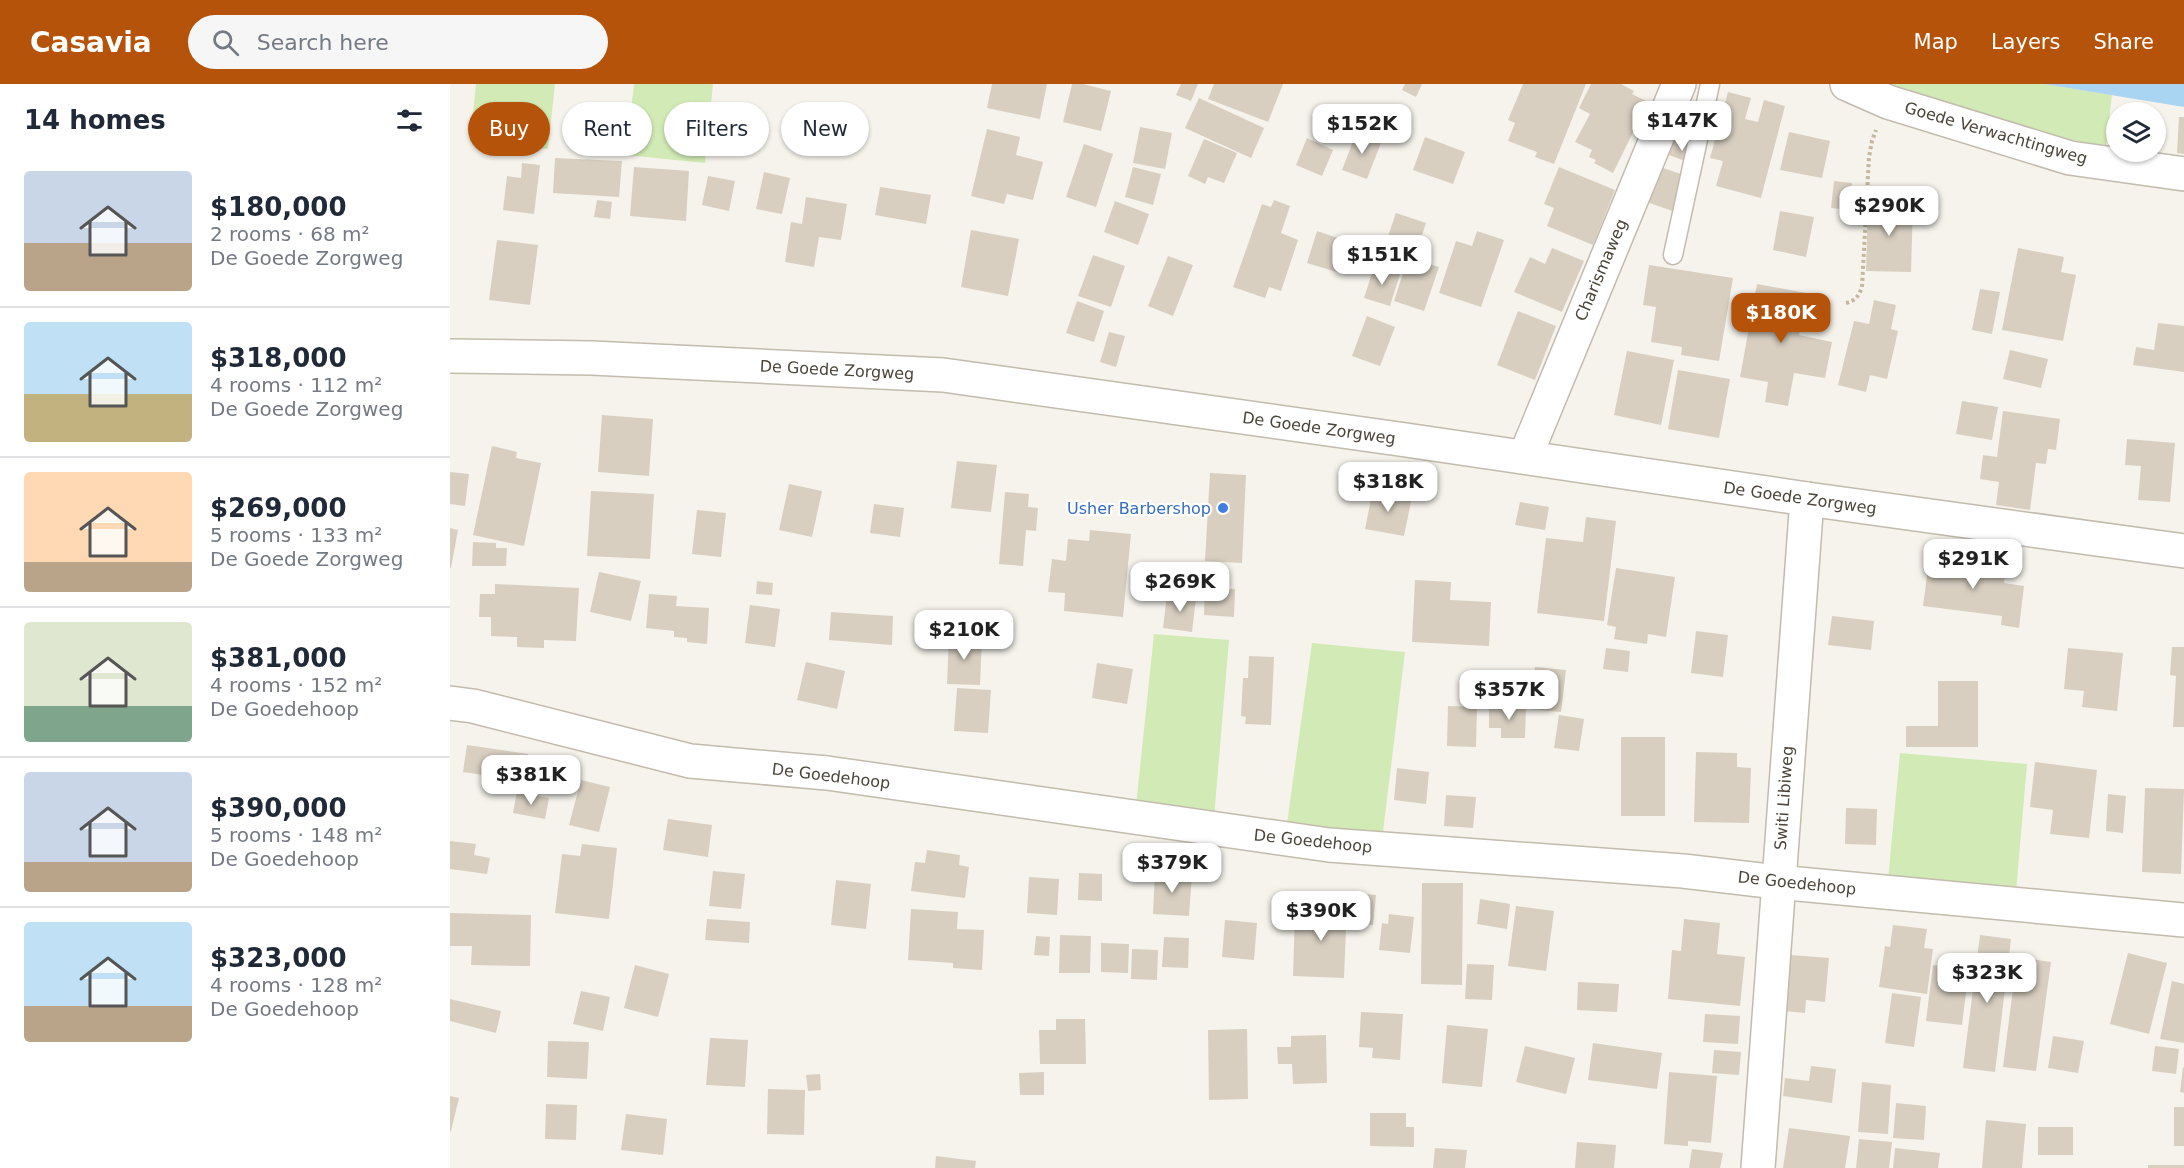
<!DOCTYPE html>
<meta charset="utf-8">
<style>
:root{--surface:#fff;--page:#f6f6f7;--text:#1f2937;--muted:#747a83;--line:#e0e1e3;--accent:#b45309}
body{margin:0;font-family:"DejaVu Sans",sans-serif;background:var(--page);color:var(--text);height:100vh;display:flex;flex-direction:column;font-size:22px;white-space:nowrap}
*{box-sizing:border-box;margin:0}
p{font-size:20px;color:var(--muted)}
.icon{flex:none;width:33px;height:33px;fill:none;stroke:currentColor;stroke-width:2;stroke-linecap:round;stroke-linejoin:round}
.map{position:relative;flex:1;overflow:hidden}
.sheet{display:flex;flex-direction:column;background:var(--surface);width:450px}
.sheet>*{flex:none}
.hud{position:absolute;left:18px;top:18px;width:570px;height:54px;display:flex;gap:12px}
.controls{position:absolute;left:1656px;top:18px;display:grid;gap:12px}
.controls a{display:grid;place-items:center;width:60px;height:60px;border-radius:50%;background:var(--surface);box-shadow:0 2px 4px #0004;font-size:30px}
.price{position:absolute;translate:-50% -51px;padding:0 14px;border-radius:12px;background:#fff;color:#222;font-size:20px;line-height:39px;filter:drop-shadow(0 2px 3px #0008)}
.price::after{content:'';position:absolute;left:50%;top:36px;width:18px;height:14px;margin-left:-9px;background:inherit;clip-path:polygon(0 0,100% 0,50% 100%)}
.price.selected{background:var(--accent);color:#fff}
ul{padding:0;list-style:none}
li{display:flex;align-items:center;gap:18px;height:150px;padding:0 24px}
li+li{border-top:2px solid var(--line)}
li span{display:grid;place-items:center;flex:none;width:168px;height:120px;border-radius:6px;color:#555}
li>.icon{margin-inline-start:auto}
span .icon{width:72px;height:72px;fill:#fffc;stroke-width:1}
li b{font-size:26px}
h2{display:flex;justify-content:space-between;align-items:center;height:72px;padding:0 24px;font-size:26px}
.tag{padding:0 21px;border-radius:27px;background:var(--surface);box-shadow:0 2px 4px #0004;font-size:21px;line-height:54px}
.tag.selected{background:var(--accent);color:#fff}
header{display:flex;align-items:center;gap:36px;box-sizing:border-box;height:84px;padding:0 30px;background:var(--accent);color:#fff}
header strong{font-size:28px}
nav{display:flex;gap:33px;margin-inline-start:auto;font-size:21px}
.search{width:420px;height:54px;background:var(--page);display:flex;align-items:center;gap:15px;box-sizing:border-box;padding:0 21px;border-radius:33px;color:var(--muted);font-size:22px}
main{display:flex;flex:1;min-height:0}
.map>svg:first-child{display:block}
</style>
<header>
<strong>Casavia</strong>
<div class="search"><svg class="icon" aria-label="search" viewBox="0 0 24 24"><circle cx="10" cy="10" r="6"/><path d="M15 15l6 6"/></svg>Search here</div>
<nav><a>Map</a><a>Layers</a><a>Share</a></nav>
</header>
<main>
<section class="sheet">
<h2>14 homes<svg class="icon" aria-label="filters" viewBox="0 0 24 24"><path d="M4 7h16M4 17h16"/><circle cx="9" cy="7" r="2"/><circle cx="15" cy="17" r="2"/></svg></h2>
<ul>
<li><span style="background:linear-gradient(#c9d6e8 60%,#b9a48a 0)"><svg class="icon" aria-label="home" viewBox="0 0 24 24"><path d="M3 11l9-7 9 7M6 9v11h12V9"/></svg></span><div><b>$180,000</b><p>2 rooms · 68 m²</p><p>De Goede Zorgweg</p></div></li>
<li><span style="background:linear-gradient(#bfe0f5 60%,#c2b280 0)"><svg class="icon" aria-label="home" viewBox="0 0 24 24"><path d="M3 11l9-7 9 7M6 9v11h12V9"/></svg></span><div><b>$318,000</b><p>4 rooms · 112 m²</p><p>De Goede Zorgweg</p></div></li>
<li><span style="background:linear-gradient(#ffd9b3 75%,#b9a48a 0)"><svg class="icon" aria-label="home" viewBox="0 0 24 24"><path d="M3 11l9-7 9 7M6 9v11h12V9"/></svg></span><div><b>$269,000</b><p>5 rooms · 133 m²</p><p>De Goede Zorgweg</p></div></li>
<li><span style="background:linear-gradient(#dfe7d0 70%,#7fa58c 0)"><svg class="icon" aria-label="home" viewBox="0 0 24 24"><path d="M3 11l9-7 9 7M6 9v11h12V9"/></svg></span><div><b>$381,000</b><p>4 rooms · 152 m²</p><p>De Goedehoop</p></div></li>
<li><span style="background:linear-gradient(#c9d6e8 75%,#b9a48a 0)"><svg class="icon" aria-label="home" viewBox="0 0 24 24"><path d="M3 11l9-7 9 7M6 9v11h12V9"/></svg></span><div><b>$390,000</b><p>5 rooms · 148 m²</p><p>De Goedehoop</p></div></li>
<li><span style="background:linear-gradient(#bfe0f5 70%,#b9a48a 0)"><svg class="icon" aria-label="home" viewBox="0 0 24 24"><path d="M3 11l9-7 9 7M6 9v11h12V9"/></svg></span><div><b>$323,000</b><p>4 rooms · 128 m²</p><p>De Goedehoop</p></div></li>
</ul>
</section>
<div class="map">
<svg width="1734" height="1084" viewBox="0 0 1734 1084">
<rect width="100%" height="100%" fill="#f6f3ec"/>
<!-- green -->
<g fill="#d2eab5">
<path d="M26 0H105L98 65 20 58Z"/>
<path d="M184 0H263L255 79 176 71Z"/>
<path d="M1425 0H1594L1662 11 1656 63 1547 40Z"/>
<path d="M704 550 779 556 764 734 686 722Z"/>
<path d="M862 559 955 568 932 756 836 747Z"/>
<path d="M1450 669 1577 680 1566 808 1438 796Z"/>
</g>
<!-- water -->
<path fill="#a9d4f2" d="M1594 0H1734V23Z"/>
<!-- building -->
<g fill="#d8cfc1">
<path d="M542 0H597L590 35 537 24Z"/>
<path d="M622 0H633L661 7 651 47 613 38Z"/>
<path d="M731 0H748L741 17 726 11Z"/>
<path d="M764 0H833L818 38 758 15Z"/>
<path d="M955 0H972L966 13 952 6Z"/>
<path d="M1073 0H1136L1104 80 1085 73 1087 68 1058 57 1065 39 1058 36Z"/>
<path d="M1141 0H1171L1184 7 1182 10 1198 18 1163 89 1144 79 1146 76 1139 73 1142 66 1125 58 1140 30 1129 24Z"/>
<path d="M1278 8 1301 14 1295 35 1308 38 1314 16 1335 22 1311 114 1266 102 1273 77 1260 74Z"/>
<path d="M749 14 814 44 801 74 735 44Z"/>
<path d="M1729 33H1734V70L1727 69Z"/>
<path d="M690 43 722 49 715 85 683 79Z"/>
<path d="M537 45 570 53 566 71 593 78 583 116 557 110 554 120 521 112Z"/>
<path d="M907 47 932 56 917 95 892 86Z"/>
<path d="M1339 48 1380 57 1372 94 1330 86Z"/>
<path d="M975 53 1015 68 1003 100 963 86Z"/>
<path d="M857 54 883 66 872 92 846 81Z"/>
<path d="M754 55 787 69 774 99 758 93 755 100 738 92Z"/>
<path d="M1224 56 1245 64 1240 79 1219 71Z"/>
<path d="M634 60 663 70 646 123 616 113Z"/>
<path d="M105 74 172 77 169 113 103 109Z"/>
<path d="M72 79 90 81 84 130 53 126 57 92 71 94Z"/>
<path d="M184 83 239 87 236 137 180 132Z"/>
<path d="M683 83 711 90 703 121 675 113Z"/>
<path d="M1109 83 1165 106 1143 161 1097 142 1104 124 1094 120Z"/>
<path d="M1210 83 1234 91 1222 127 1197 118Z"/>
<path d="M314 88 340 94 332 130 306 125Z"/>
<path d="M258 92 285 97 279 127 252 121Z"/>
<path d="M1384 97 1402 99 1399 126 1381 124Z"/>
<path d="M430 103 481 111 476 140 425 131Z"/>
<path d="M356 113 397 120 391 156 369 153 364 183 335 178 341 138 352 140Z"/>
<path d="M147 116 162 118 160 135 144 133Z"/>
<path d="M824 116 840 122 831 149 848 156 831 207 819 203 815 214 783 203 812 120 821 123Z"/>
<path d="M665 117 699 130 688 161 654 148Z"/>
<path d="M1418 118 1463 120 1461 188 1416 187Z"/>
<path d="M1330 127 1364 133 1356 173 1323 166Z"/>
<path d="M946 129 976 139 966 169 936 158Z"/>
<path d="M521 146 569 155 558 212 511 203Z"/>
<path d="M867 147 897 157 887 188 857 179Z"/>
<path d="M1027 147 1054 156 1031 223 989 209 1006 157 1022 162Z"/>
<path d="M47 156 88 161 80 221 39 216Z"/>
<path d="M1102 164 1134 177 1112 228 1064 208 1080 173 1095 180Z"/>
<path d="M1568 164 1614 173 1611 188 1626 191 1613 257 1552 246Z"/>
<path d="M643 171 675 182 661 223 628 212Z"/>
<path d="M718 172 743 181 723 232 698 222Z"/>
<path d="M958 174 989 183 974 227 944 217Z"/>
<path d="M1199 181 1283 194 1269 277 1231 271 1232 263 1201 258 1206 223 1193 221Z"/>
<path d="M924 183 950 190 940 222 914 214Z"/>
<path d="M1307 200 1356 209 1349 251 1382 258 1375 294 1344 289 1338 322 1315 318 1318 298 1290 293Z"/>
<path d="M1530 205 1550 208 1542 250 1522 246Z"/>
<path d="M1424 216 1446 221 1441 245 1448 247 1437 295 1420 291 1416 308 1388 301 1404 237 1419 240Z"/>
<path d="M627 217 654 227 644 258 616 249Z"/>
<path d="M1068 227 1106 242 1085 296 1047 281Z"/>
<path d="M917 232 945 243 930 282 902 272Z"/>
<path d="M1708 239 1734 242V288L1683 281 1686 263 1704 266Z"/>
<path d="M659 248 675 252 666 283 650 278Z"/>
<path d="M1560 266 1598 275 1591 304 1553 295Z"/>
<path d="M1177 267 1224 276 1211 341 1164 331Z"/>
<path d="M1228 286 1280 295 1269 354 1218 345Z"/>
<path d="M1512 317 1548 323 1542 356 1506 350Z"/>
<path d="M1553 327 1610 335 1606 366 1598 365 1596 380 1586 379 1580 426 1546 421 1549 398 1530 395 1533 371 1547 373Z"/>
<path d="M152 331 203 335 199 392 148 388Z"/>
<path d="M1677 355 1725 359 1720 418 1688 416 1691 382 1675 381Z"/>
<path d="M42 362 67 368 66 374 91 379 74 462 23 451Z"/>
<path d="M507 377 547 381 541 428 501 424Z"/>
<path d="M0 388 19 390 15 422 0 420Z"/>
<path d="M760 389 796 391 792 479 755 477Z"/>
<path d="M339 400 372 407 362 453 329 446Z"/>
<path d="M923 405 962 413 954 452 915 445Z"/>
<path d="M141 407 204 410 200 475 137 472Z"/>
<path d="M555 408 579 410 578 423 588 424 586 447 576 446 573 482 549 480Z"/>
<path d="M1070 418 1099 423 1095 446 1065 441Z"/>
<path d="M424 420 454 424 450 453 420 449Z"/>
<path d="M247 426 276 429 271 473 242 470Z"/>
<path d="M1136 433 1166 437 1154 537 1087 529 1096 454 1133 458Z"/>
<path d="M0 444 8 446 1 484H0Z"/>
<path d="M640 446 681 450 673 533 614 527 615 509 598 508 602 475 616 477 618 455 639 457Z"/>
<path d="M23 458 46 459V464H57L56 482H22Z"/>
<path d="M1499 470 1533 475 1532 485 1555 489 1554 499 1574 502 1569 544 1551 541 1552 532 1473 522 1479 477 1497 480Z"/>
<path d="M1166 484 1225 493 1216 553 1198 550 1197 560 1164 555 1166 543 1157 541Z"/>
<path d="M149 488 191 497 181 537 140 528Z"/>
<path d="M965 496 1001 498 1000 516 1041 518 1039 562 962 558Z"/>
<path d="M307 497 323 499 322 511 306 510Z"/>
<path d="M45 500 129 504 126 557 94 556V564L67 563V553L41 552V533H29L30 510H45Z"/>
<path d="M755 504 785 505 784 533 754 531Z"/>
<path d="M199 510 227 512 226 522 259 524 257 560 237 558V554L224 553V547L196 544Z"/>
<path d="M717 511 746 514 742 548 713 544Z"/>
<path d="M300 521 330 525 325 563 295 559Z"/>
<path d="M381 528 443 532 442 561 379 556Z"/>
<path d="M1382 532 1424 537 1421 566 1378 561Z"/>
<path d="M1246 547 1278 551 1273 593 1241 589Z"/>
<path d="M499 552 532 554 530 601 497 600Z"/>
<path d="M1722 563H1734V643H1723L1726 592 1720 591Z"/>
<path d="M1156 564 1180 567 1178 588 1153 585Z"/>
<path d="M1618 564 1673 569 1667 627 1632 623 1634 607 1614 605Z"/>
<path d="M799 572 824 573 821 641 795 640 796 633 791 632 793 594H798Z"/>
<path d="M356 578 395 587 387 625 347 616Z"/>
<path d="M647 579 683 585 677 620 642 614Z"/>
<path d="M1085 583 1116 586 1111 628 1080 625Z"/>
<path d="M1488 597H1528V663H1456V642H1488Z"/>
<path d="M507 604 541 606 538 649 504 647Z"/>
<path d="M998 622 1027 623 1026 663 997 662Z"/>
<path d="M1039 622H1076L1075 654H1051V644H1039Z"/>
<path d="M1109 631 1134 635 1129 667 1104 664Z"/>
<rect x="1171" y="653" width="44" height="79"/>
<path d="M17 661 78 670 74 697 13 688Z"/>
<path d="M1246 668 1287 669V683L1301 684 1299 739 1244 738Z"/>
<path d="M1585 678 1647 686 1639 754 1600 750 1603 726 1580 723Z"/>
<path d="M947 684 979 688 976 720 944 716Z"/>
<path d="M131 696 160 703 149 748 119 741Z"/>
<path d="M1695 704 1734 705 1731 790 1692 788Z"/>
<path d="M67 708 99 714 95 735 63 729Z"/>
<path d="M1658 710 1676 712 1673 749 1656 747Z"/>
<path d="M996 711 1026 713 1023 744 994 742Z"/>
<path d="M1396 724 1427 725 1426 761 1395 760Z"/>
<path d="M218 735 262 741 258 773 213 766Z"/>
<path d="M0 757 26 760 24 771 40 774 37 790 0 785Z"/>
<path d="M132 760 167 764 159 835 105 829 112 770 130 772Z"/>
<path d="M477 766 510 771 509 781 519 783 515 814 461 807 465 778 475 779Z"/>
<path d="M263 787 295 790 291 825 259 822Z"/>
<path d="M705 788 742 790 739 832 703 830Z"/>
<path d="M629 789 652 790V817L628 816Z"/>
<path d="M579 793 609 795 607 831 577 829Z"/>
<path d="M386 796 421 800 416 845 381 841Z"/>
<path d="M972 799H1013L1012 901 971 900Z"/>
<path d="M903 809 926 811 923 841 899 839Z"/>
<path d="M1030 815 1060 820 1057 845 1027 840Z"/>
<path d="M863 819 897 820 894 894 843 892 845 829 863 830Z"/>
<path d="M1066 822 1104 827 1096 887 1058 882Z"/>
<path d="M461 825 508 828 507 845 534 846 532 886 503 884V879L458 876Z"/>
<path d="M0 829 81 831 80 882 21 881 22 862H0Z"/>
<path d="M939 830 964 833 960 869 929 866 932 839 938 840Z"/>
<path d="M257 835 300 838 299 859 255 856Z"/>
<path d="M1234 835 1270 839 1267 870 1295 873 1290 922 1218 915 1222 866 1231 867Z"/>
<path d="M775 836 807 839 804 876 772 873Z"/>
<path d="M1443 841 1477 845 1474 864 1483 865 1477 910 1429 903 1435 862 1440 863Z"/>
<path d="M610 851 641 852 640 889H609Z"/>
<path d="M1530 851 1561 855 1545 988 1513 984Z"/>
<path d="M586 852 600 853 599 872 584 871Z"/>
<path d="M714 853 739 854 738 884 712 883Z"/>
<path d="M651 859 679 860 678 889 651 888Z"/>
<path d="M682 865 708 866 707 896 681 895Z"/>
<path d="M1678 869 1717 879 1699 950 1660 940Z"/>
<path d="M1341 871 1379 874 1375 918 1356 916 1355 929 1335 927Z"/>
<path d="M1573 874 1601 878 1586 987 1553 983 1563 905H1569Z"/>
<path d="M1017 880 1044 881 1042 916 1015 915Z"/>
<path d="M185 881 219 890 208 933 174 924Z"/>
<path d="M1483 881 1519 885 1512 941 1476 937Z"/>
<path d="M1722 897 1734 900V959L1710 955Z"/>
<path d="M1128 898 1169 900 1167 928 1127 926Z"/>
<path d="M131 907 160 913 153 947 123 940Z"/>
<path d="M1442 909 1471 913 1464 963 1435 959Z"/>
<path d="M0 915 51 927 46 949 0 937Z"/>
<path d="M911 928 953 930 950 976 922 974 923 964 909 963Z"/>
<path d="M1255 930 1290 932 1288 960 1253 958Z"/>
<path d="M606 935H635L636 980H590L589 946H606Z"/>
<path d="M997 941 1038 945 1032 1003 992 999Z"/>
<path d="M797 945 798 1015 759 1016 758 946Z"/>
<path d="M876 951 877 999 843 1000 842 980H828L827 963H841V952Z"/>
<path d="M1603 952 1634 957 1628 989 1598 984Z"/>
<path d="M260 954 298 956 295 1003 256 1001Z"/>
<path d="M98 957 139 958 137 995 97 993Z"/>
<path d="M1143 959 1212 969 1207 1005 1138 996Z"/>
<path d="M1075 962 1125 974 1116 1010 1066 998Z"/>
<path d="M1705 962 1729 965 1726 990 1702 987Z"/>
<path d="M1264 966 1291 968 1289 991 1262 989Z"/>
<path d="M1361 982 1386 985 1382 1019 1333 1012 1335 994 1359 997Z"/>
<path d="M1733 983 1734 984V1009L1730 1008Z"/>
<path d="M594 988V1011H570L569 989Z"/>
<path d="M1219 988 1267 992 1261 1059 1238 1057V1062L1214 1060Z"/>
<path d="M370 990 371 1006 358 1007 356 991Z"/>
<path d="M1412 998 1441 1001 1438 1050 1408 1048Z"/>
<path d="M318 1005 355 1006 354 1051 317 1050Z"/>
<path d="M0 1012 9 1014 1 1047H0Z"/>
<path d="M1446 1019 1476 1022 1474 1056 1443 1054Z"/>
<path d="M96 1020 127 1021 126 1056 95 1055Z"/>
<rect x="1724" y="1023" width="10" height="39"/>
<path d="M920 1029H956V1043H964V1063L920 1062Z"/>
<path d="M176 1030 217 1035 213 1071 171 1066Z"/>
<path d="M1536 1036 1576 1040 1572 1084H1532Z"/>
<rect x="1588" y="1043" width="35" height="28"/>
<path d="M1339 1044 1400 1052 1395 1084H1333Z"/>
<path d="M1409 1055 1442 1058 1439 1084H1406Z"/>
<path d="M1127 1058 1166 1061 1164 1084H1125Z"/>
<path d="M985 1064 1017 1066 1015 1084H983Z"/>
<path d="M1445 1064 1490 1069 1488 1084H1443Z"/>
<path d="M1242 1065 1273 1069 1270 1084H1239Z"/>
<path d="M486 1072 526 1077 525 1084H485Z"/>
<rect x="1698" y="1081" width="36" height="3"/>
</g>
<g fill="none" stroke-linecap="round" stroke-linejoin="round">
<!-- lane casing -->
<g stroke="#c2bbae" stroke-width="21">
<path id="lane" d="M1223 171 1260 0"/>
</g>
<!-- street casing -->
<g stroke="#c2bbae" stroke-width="36">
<g id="street">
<path d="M1397 0 1438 18 1620 74 1734 90"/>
<path d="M0 272 142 274 493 291 956 356 1357 415 1734 467"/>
<path d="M1075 373 1229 0"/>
<path d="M0 619 23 622 240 677 377 689 879 761 1233 787 1327 798 1734 836"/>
<path d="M1308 1084 1357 415"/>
</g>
</g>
<!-- path -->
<path stroke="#c4b79f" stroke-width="4" stroke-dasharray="3 3" stroke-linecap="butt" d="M1396 219C1405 217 1409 212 1412 203L1419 73 1422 57 1426 46"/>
<!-- lane -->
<use href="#lane" stroke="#fff" stroke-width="18"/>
<!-- street -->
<use href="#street" stroke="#fff" stroke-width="33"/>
</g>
<!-- markers -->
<circle fill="#3f7fe0" stroke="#fff" stroke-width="2" cx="773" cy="424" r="6"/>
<g text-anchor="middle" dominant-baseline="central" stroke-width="4.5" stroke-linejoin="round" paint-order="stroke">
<!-- street labels -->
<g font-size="16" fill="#4b4439" stroke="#fff">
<text transform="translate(1546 49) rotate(16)">Goede Verwachtingweg</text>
<text transform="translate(1151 186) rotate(-67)">Charismaweg</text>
<text transform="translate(387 286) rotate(3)">De Goede Zorgweg</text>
<text transform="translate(869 344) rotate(8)">De Goede Zorgweg</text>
<text transform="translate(1350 414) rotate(8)">De Goede Zorgweg</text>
<text transform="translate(381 692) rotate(7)">De Goedehoop</text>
<text transform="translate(1334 714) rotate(-86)">Switi Libiweg</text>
<text transform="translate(863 757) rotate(6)">De Goedehoop</text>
<text transform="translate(1347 799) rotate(6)">De Goedehoop</text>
</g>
<!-- shop labels -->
<g font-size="16" fill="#366cbe" stroke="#fff" text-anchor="end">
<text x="761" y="424">Usher Barbershop</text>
</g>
</g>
</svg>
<div class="controls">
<a><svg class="icon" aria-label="layers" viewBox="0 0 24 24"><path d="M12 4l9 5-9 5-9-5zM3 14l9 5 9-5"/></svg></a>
</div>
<b class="price" style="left:1232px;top:68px">$147K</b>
<b class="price" style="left:912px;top:71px">$152K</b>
<b class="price" style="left:1439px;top:153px">$290K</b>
<b class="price" style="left:932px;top:202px">$151K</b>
<b class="price selected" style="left:1331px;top:260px">$180K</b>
<b class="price" style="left:938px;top:429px">$318K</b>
<b class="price" style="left:1523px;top:506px">$291K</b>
<b class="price" style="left:730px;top:529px">$269K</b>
<b class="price" style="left:514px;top:577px">$210K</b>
<b class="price" style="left:1059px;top:637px">$357K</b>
<b class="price" style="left:81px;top:722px">$381K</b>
<b class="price" style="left:722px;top:810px">$379K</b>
<b class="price" style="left:871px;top:858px">$390K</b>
<b class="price" style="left:1537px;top:920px">$323K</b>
<div class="hud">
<a class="tag selected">Buy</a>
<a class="tag">Rent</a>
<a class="tag">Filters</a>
<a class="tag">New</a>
</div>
</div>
</main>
